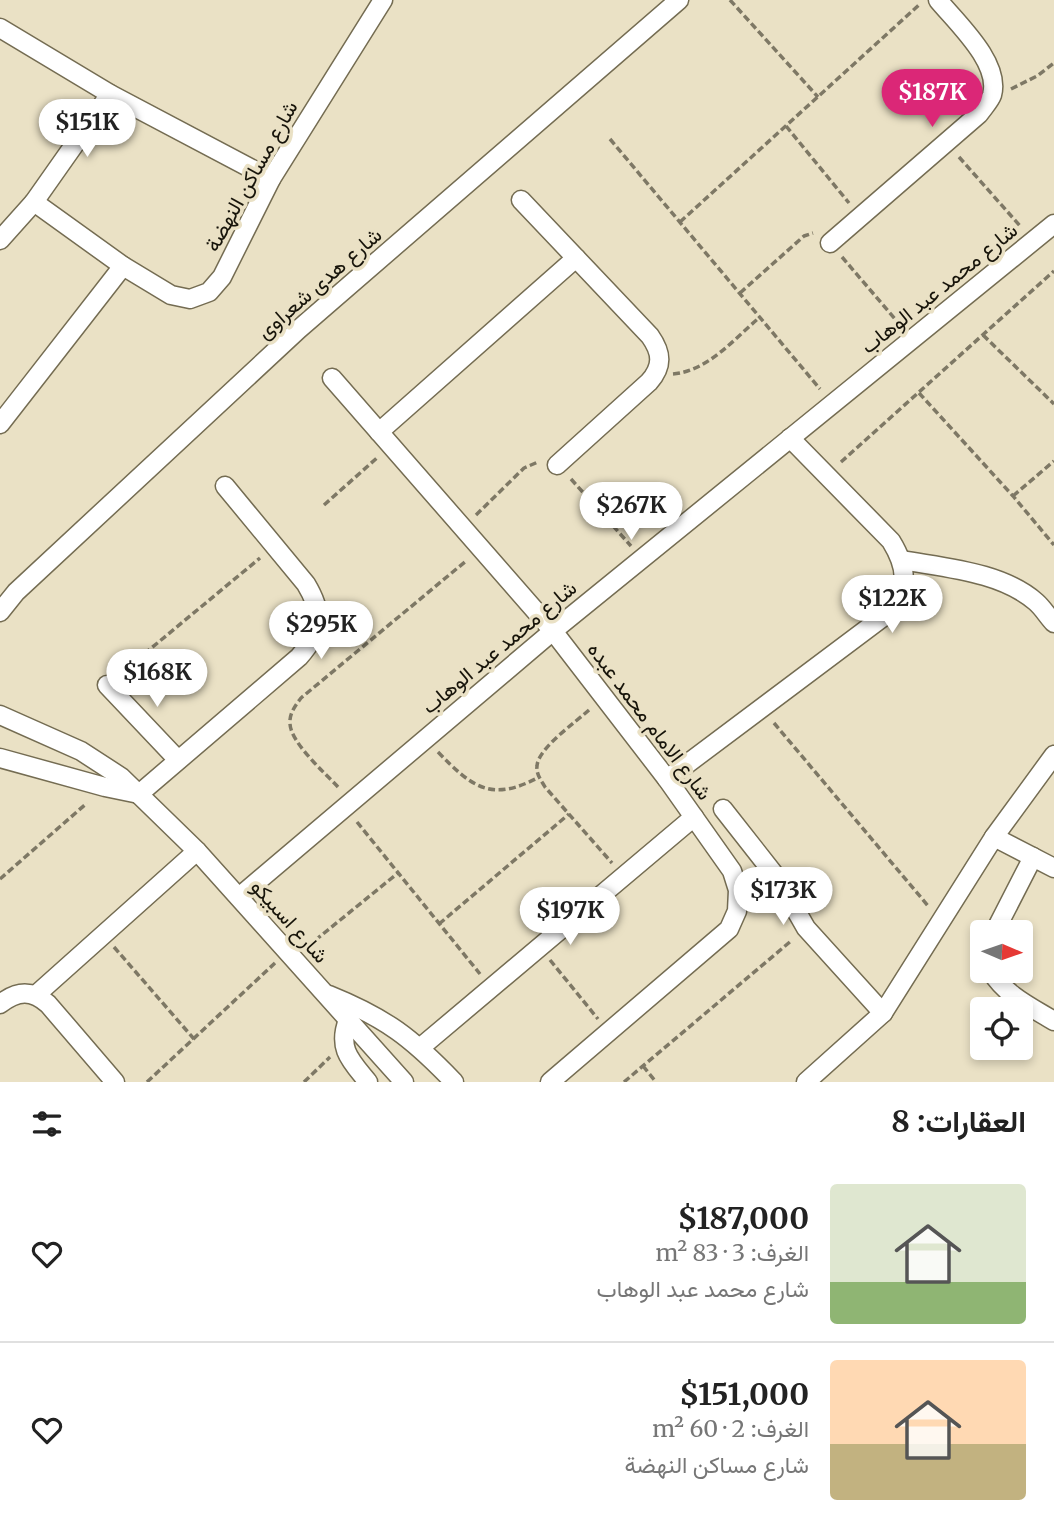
<!DOCTYPE html>
<html lang="ar">
<meta charset="utf-8">
<style>
:root{--surface:#fff;--page:#f6f6f6;--text:#222;--muted:#767676;--line:#e0e0e0;--accent:#db2777}
body{margin:0;font-family:Merriweather,Vazirmatn,serif;background:var(--page);color:var(--text);direction:rtl;height:100vh;display:flex;flex-direction:column;font-size:26px;white-space:nowrap}
*{box-sizing:border-box;margin:0}
p{font-size:23px;color:var(--muted)}
.icon{flex:none;width:38px;height:38px;fill:none;stroke:currentColor;stroke-width:2;stroke-linecap:round;stroke-linejoin:round}
.map{position:relative;height:1082px;overflow:hidden;direction:ltr}
.sheet{display:flex;flex-direction:column;background:var(--surface);flex:1}
.sheet>*{flex:none}
.needle{width:46px;rotate:92deg}
.controls{position:absolute;left:970px;top:920px;display:grid;gap:14px}
.controls a{display:grid;place-items:center;width:63px;height:63px;border-radius:7px;background:var(--surface);box-shadow:0 4px 10px #0003;font-size:35px}
.price{position:absolute;translate:-50% -60px;padding:0 16px;border-radius:24px;background:#fff;color:#222;font-size:23px;line-height:46px;filter:drop-shadow(0 2px 4px #0008)}
.price::after{content:'';position:absolute;left:50%;top:42px;width:21px;height:16px;margin-left:-10px;background:inherit;clip-path:polygon(0 0,100% 0,50% 100%)}
.price.active{background:var(--accent);color:#fff}
ul{padding:0;list-style:none}
li{display:flex;align-items:center;gap:21px;height:175px;padding:0 28px}
li+li{border-top:2px solid var(--line)}
li span{display:grid;place-items:center;flex:none;width:196px;height:140px;border-radius:7px;color:#555}
li>.icon{margin-inline-start:auto}
span .icon{width:84px;height:84px;fill:#fffc;stroke-width:1}
li b{font-size:30px}
h2{display:flex;justify-content:space-between;align-items:center;height:84px;padding:0 28px;font-size:30px}
.map>svg:first-child{display:block}
</style>
<div class="map">
<svg width="1054" height="1082" viewBox="0 0 1054 1082">
<rect width="100%" height="100%" fill="#eae1c5"/>
<g fill="none" stroke-linecap="round" stroke-linejoin="round">
<!-- street casing -->
<g stroke="#746c52" stroke-width="21">
<g id="street">
<path d="M0 28 110 94 271 179"/>
<path d="M521 200 650 336C662 353 663 366 649 382L557 465"/>
<path d="M34 202 123 266 171 295 190 299 209 292 222 277 271 179 383 0"/>
<path d="M0 240 34 202 110 94"/>
<path d="M830 243 979 114C983 108 990 101 992 95 1001 63 957 23 938 0"/>
<path d="M332 378 553 631 667 779 732 871 738 890 737 911 729 929 550 1082"/>
<path d="M0 424 123 266"/>
<path d="M379 432 576 258"/>
<path d="M902 560C946 568 1002 572 1036 602 1043 608 1048 617 1054 623"/>
<path d="M0 612 16 592 299 329 679 0"/>
<path d="M107 685 178 760"/>
<path d="M0 715 81 751 121 777 197 851 404 1082"/>
<path d="M0 758 105 787 139 794"/>
<path d="M667 779 883 617C908 591 910 572 891 541L790 438"/>
<path d="M139 794 299 657C322 631 324 614 306 584L225 486"/>
<path d="M723 809 778 879 806 928 883 1013"/>
<path d="M994 837 1054 868"/>
<path d="M239 897 553 631 1054 224"/>
<path d="M994 933 1033 857"/>
<path d="M991 971C1005 995 1031 1007 1054 1021"/>
<path d="M37 994 197 851"/>
<path d="M329 995C386 1018 412 1038 454 1082"/>
<path d="M0 1004C18 990 32 990 48 1004L115 1082"/>
<path d="M348 1020C337 1049 351 1061 368 1082"/>
<path d="M421 1047 694 817"/>
<path d="M806 1082 883 1013 994 837 1054 755"/>
</g>
</g>
<!-- path -->
<g stroke="#7e7865" stroke-width="3.5" stroke-dasharray="7 3.5" stroke-linecap="butt">
<path d="M730 0 818 97"/>
<path d="M1011 89 1037 76 1054 63"/>
<path d="M786 126 849 203"/>
<path d="M610 139 820 389"/>
<path d="M959 157 1021 227"/>
<path d="M680 222 920 4"/>
<path d="M842 257 901 326"/>
<path d="M740 293 804 236 813 233"/>
<path d="M983 335 1054 404"/>
<path d="M673 374C708 371 734 339 760 317"/>
<path d="M919 393 1013 496 1054 545"/>
<path d="M841 462 1054 271"/>
<path d="M571 479 631 546"/>
<path d="M1013 496 1054 461"/>
<path d="M324 505 378 457"/>
<path d="M476 515 524 468 538 462"/>
<path d="M120 674 260 558"/>
<path d="M589 710C576 722 538 748 537 766 536 774 541 780 545 787L612 863"/>
<path d="M774 723 929 907"/>
<path d="M438 752C472 787 491 803 539 777"/>
<path d="M338 787C325 773 291 743 290 724 289 714 295 706 301 698L466 561"/>
<path d="M357 822 480 974"/>
<path d="M0 879 87 803"/>
<path d="M439 924 569 814"/>
<path d="M114 947 194 1039"/>
<path d="M307 947 398 873"/>
<path d="M550 960 598 1019"/>
<path d="M643 1066 656 1082"/>
<path d="M147 1082 275 963"/>
<path d="M304 1082 330 1057"/>
<path d="M624 1082 791 941"/>
</g>
<!-- street -->
<use href="#street" stroke="#fff" stroke-width="18"/>
</g>
<g text-anchor="middle" dominant-baseline="central" stroke-width="7" stroke-linejoin="round" paint-order="stroke">
<!-- street labels -->
<g font-size="21" fill="#17140a" stroke="#eae1c5">
<text transform="translate(251 176) rotate(-61)">شارع مساكن النهضة</text>
<text transform="translate(319 283) rotate(-41)">شارع هدى شعراوى</text>
<text transform="translate(939 288) rotate(-39)">شارع محمد عبد الوهاب</text>
<text transform="translate(499 647) rotate(-40)">شارع محمد عبد الوهاب</text>
<text transform="translate(650 721) rotate(53)">شارع الامام محمد عبده</text>
<text transform="translate(290 921) rotate(48)">شارع اسبيكو</text>
</g>
</g>
</svg>
<div class="controls">
<a><svg class="needle" viewBox="-14 -14 28 28"><path d="M0-13l5 13h-10z" fill="#e53935"/><path d="M0 13l5-13h-10z" fill="#767676"/></svg></a>
<a><svg class="icon" aria-label="locate" viewBox="0 0 24 24"><circle cx="12" cy="12" r="6"/><path d="M12 2v4M12 18v4M2 12h4M18 12h4"/></svg></a>
</div>
<b class="price active" style="left:932px;top:129px">$187K</b>
<b class="price" style="left:87px;top:159px">$151K</b>
<b class="price" style="left:631px;top:542px">$267K</b>
<b class="price" style="left:892px;top:635px">$122K</b>
<b class="price" style="left:321px;top:661px">$295K</b>
<b class="price" style="left:157px;top:709px">$168K</b>
<b class="price" style="left:783px;top:927px">$173K</b>
<b class="price" style="left:570px;top:947px">$197K</b>
</div>
<section class="sheet">
<h2>العقارات: 8<svg class="icon" aria-label="filters" viewBox="0 0 24 24"><path d="M4 7h16M4 17h16"/><circle cx="9" cy="7" r="2"/><circle cx="15" cy="17" r="2"/></svg></h2>
<ul>
<li><span style="background:linear-gradient(#dfe7d0 70%,#8fb573 0)"><svg class="icon" aria-label="home" viewBox="0 0 24 24"><path d="M3 11l9-7 9 7M6 9v11h12V9"/></svg></span><div><b>$187,000</b><p>الغرف: 3 · 83 m²</p><p>شارع محمد عبد الوهاب</p></div><svg class="icon" aria-label="heart" viewBox="0 0 24 24"><path d="M12 20l-8-8c-3-5 5-10 8-4 3-6 11-1 8 4z"/></svg></li>
<li><span style="background:linear-gradient(#ffd9b3 60%,#c2b280 0)"><svg class="icon" aria-label="home" viewBox="0 0 24 24"><path d="M3 11l9-7 9 7M6 9v11h12V9"/></svg></span><div><b>$151,000</b><p>الغرف: 2 · 60 m²</p><p>شارع مساكن النهضة</p></div><svg class="icon" aria-label="heart" viewBox="0 0 24 24"><path d="M12 20l-8-8c-3-5 5-10 8-4 3-6 11-1 8 4z"/></svg></li>
</ul>
</section>
